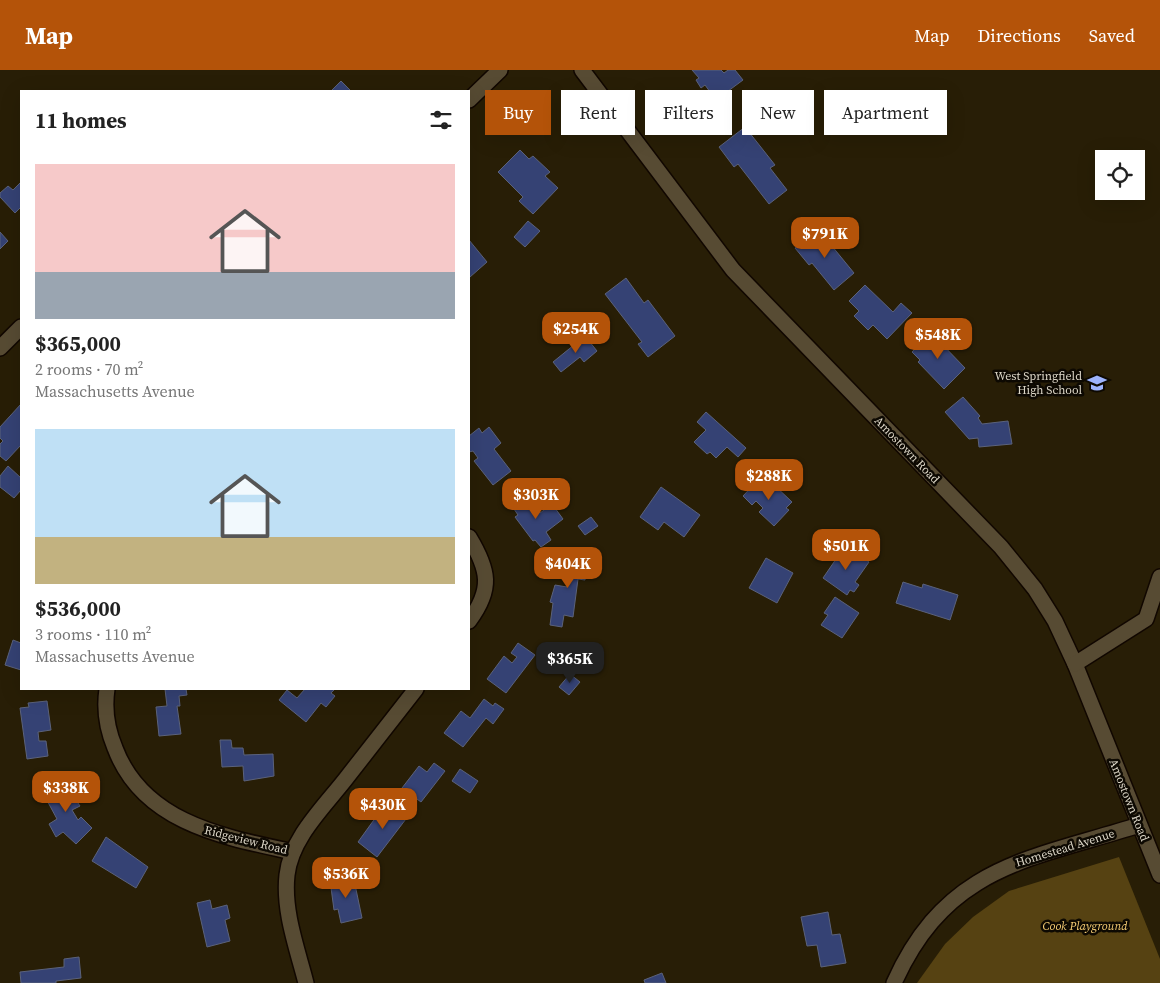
<!DOCTYPE html>
<meta charset="utf-8">
<style>
:root{--surface:#fff;--page:#f2f2f2;--text:#222;--muted:#767676;--accent:#b45309}
body{margin:0;font-family:"Source Serif 4",serif;background:var(--page);color:var(--text);height:100vh;display:flex;flex-direction:column;font-size:19px;white-space:nowrap}
*{box-sizing:border-box;margin:0}
p{font-size:16px;color:var(--muted)}
.icon{flex:none;width:28px;height:28px;fill:none;stroke:currentColor;stroke-width:2;stroke-linecap:round;stroke-linejoin:round}
.map{position:relative;flex:1;overflow:hidden}
.side{position:absolute;left:20px;top:20px;width:450px;height:600px;display:flex;flex-direction:column;background:var(--surface);border-radius:0px;box-shadow:0 5px 20px #0002}
.side>*{flex:none}
.guide{position:absolute;left:485px;top:20px;width:475px;height:45px;display:flex;gap:10px}
.fabs{position:absolute;left:1095px;top:80px;display:grid;gap:10px}
.fabs a{display:grid;place-items:center;width:50px;height:50px;border-radius:0px;background:var(--surface);box-shadow:0 5px 20px #0002;font-size:25px}
.price{position:absolute;translate:-50% -42px;padding:0 11px;border-radius:10px;background:var(--accent);color:#fff;font-size:16px;line-height:32px;filter:drop-shadow(0 1px 2px #0008)}
.price::after{content:'';position:absolute;left:50%;top:30px;width:15px;height:11px;margin-left:-8px;background:inherit;clip-path:polygon(0 0,100% 0,50% 100%)}
.price.current{background:#222;color:#fff}
ul{padding:0;list-style:none}
li{display:grid;align-content:center;gap:10px;height:265px;padding:0 15px}
li span{display:grid;place-items:center;height:155px;border-radius:0px;color:#555}
li>.icon{margin-inline-start:auto}
span .icon{width:90px;height:90px;fill:#fffc;stroke-width:1}
li b{font-size:21px}
h2{display:flex;justify-content:space-between;align-items:center;height:60px;padding:0 15px;font-size:21px}
.pill{padding:0 18px;border-radius:0px;background:var(--surface);box-shadow:0 5px 20px #0002;font-size:18px;line-height:45px}
.pill.current{background:var(--accent);color:#fff}
header{display:flex;align-items:center;gap:30px;box-sizing:border-box;height:70px;padding:0 25px;background:var(--accent);color:#fff}
header strong{font-size:24px}
nav{display:flex;gap:28px;margin-inline-start:auto;font-size:18px}
.map>svg:first-child{display:block}
</style>
<header>
<strong>Map</strong>
<nav><a>Map</a><a>Directions</a><a>Saved</a></nav>
</header>
<div class="map">
<svg width="1160" height="913" viewBox="0 0 1160 913">
<rect width="100%" height="100%" fill="#281e06"/>
<!-- green -->
<path fill="#564212" d="M1119 787 1160 889V913H917L945 874 973 847 1009 821Z"/>
<!-- building -->
<g fill="#354274" stroke="#5b627b">
<path d="M692 0H721L724 3 728 0H735L743 10 716 30 705 15 701 18 696 10 699 8Z"/>
<path d="M341 11 351 21H331Z"/>
<path d="M745 57 775 95 770 98 787 120 769 134 738 94 734 97 719 77Z"/>
<path d="M520 80 529 89 533 86 550 102 545 106 558 118 533 144 519 131 523 127 498 102Z"/>
<path d="M21 112V137L15 143 0 127V123L8 116 13 120Z"/>
<path d="M528 151 540 161 525 177 514 167Z"/>
<path d="M818 159 854 203 834 220 812 193 809 195 795 178Z"/>
<path d="M0 162 8 171 0 179Z"/>
<path d="M469 170 487 192 470 207 469 206Z"/>
<path d="M626 208 644 233 648 230 675 266 648 287 638 274 642 272 605 224Z"/>
<path d="M865 215 893 242 901 233 912 243 887 269 873 255 868 260 854 246 859 241 849 231Z"/>
<path d="M933 260 941 268 939 271 965 298 944 319 918 292 920 290 912 282Z"/>
<path d="M585 266 597 281 584 292 580 287 561 302 553 292Z"/>
<path d="M963 327 980 346 978 348 982 354 1008 351 1012 374 979 377 978 368 969 369 945 342Z"/>
<path d="M21 334V375L6 391 0 386V374L3 371 0 368V357Z"/>
<path d="M706 342 746 378 738 387 727 377 716 388 710 382 707 384 694 372 706 360 697 352Z"/>
<path d="M489 357 501 373 494 379 511 401 493 415 474 391 478 388 473 381 469 382V366L479 358 482 363Z"/>
<path d="M8 396 21 408V420L14 428 0 417V406Z"/>
<path d="M760 408 768 415 771 412 792 432 786 438 789 440 774 456 759 442 763 438 756 431 752 435 743 426Z"/>
<path d="M661 417 700 445 684 467 664 452 658 460 640 447Z"/>
<path d="M529 424 540 443 552 434 563 449 546 462 551 470 541 477 535 470 533 471 515 447 518 445 512 436Z"/>
<path d="M591 447 598 456 585 465 578 456Z"/>
<path d="M845 476 869 492 855 512 859 515 854 522 850 520 847 525 823 508Z"/>
<path d="M567 484 588 486 585 510 578 509 573 547 564 545 562 557 550 555 553 533 550 532 555 515 567 517 568 508 565 507Z"/>
<path d="M766 488 793 503 777 533 749 518Z"/>
<path d="M903 512 922 518 923 514 958 525 950 550 896 533Z"/>
<path d="M835 527 859 543 842 568 821 555 828 545 824 543Z"/>
<path d="M13 570 21 573V600L5 595Z"/>
<path d="M518 573 535 585 506 623 487 609 504 586 512 593 517 587 511 583Z"/>
<path d="M570 604 580 612 569 625 559 617Z"/>
<path d="M165 619H186L187 625 179 626 180 636H177L181 664 159 666 156 637 167 636Z"/>
<path d="M305 619H335L331 623 335 626 326 637 321 633 306 652 279 630 287 620 297 628Z"/>
<path d="M484 629 493 636 495 633 504 639 493 654 486 648 463 677 444 663 461 641 470 648Z"/>
<path d="M47 631 51 660 38 662 39 671H46L48 686 27 689 20 638 29 637 28 633Z"/>
<path d="M220 670H231L232 678H243L244 685 273 684 274 706 244 711 243 696 222 697Z"/>
<path d="M434 693 445 701 421 732 402 718 419 696 427 702Z"/>
<path d="M460 699 478 711 470 723 452 711Z"/>
<path d="M64 711 70 721 73 719 77 725 74 727 80 736 72 740 78 750 81 747 92 758 76 774 63 762 56 767 49 754 57 749 43 723Z"/>
<path d="M393 733 409 745 377 787 358 772 376 747 385 754 389 748 385 744Z"/>
<path d="M106 767 148 797 136 818 92 791Z"/>
<path d="M353 805 362 848 341 853 338 839 334 840 330 810Z"/>
<path d="M210 830 212 839 227 835 230 848 225 850 230 871 207 877 197 833Z"/>
<path d="M828 842 832 865 840 864 846 893 821 897 817 875 807 876 801 847Z"/>
<path d="M79 887 81 908 56 911V913H21L20 902 64 897V889Z"/>
<path d="M662 903 666 913H645L644 910Z"/>
</g>
<g fill="none" stroke-linecap="round" stroke-linejoin="round">
<!-- minor casing -->
<g stroke="#110700" stroke-width="18">
<g id="minor">
<path d="M582 0 733 200 1001 477 1035 519 1055 551 1075 594 1160 805"/>
<path d="M469 30 500 0"/>
<path d="M0 278 21 257"/>
<path d="M469 467C489 500 493 519 469 551"/>
<path d="M1075 594 1146 549 1160 507"/>
<path d="M107 619C104 639 107 659 115 678 143 753 224 767 293 782"/>
<path d="M306 913C297 878 283 841 287 805 291 767 326 735 348 706 371 677 393 648 416 619"/>
<path d="M894 913C947 795 1029 790 1139 755"/>
</g>
</g>
<!-- minor -->
<use href="#minor" stroke="#574b33" stroke-width="15"/>
</g>
<!-- icons -->
<defs>
<g id="school-bare" transform="scale(1.5)"><path d="M0-5L7-2L0 1L-7-2ZM-4 1L0 2.5L4 1V4Q0 6-4 4Z" fill="#9eb4fd" stroke="#0d0902" stroke-width="2.5" paint-order="stroke"/></g>
</defs>
<g fill-rule="evenodd">
<use href="#school-bare" x="1097" y="313"/>
</g>
<g text-anchor="middle" dominant-baseline="central" stroke-width="5" stroke-linejoin="round" paint-order="stroke">
<!-- poi labels -->
<g font-size="12" fill="#ddd7c8" stroke="#0d0902" text-anchor="end">
<text x="1082" y="306">West Springfield<tspan x="1082" dy="14">High School</tspan></text>
</g>
<!-- street labels -->
<g font-size="12" fill="#ddd7c8" stroke="#0d0902">
<text transform="translate(907 380) rotate(46)">Amostown Road</text>
<text transform="translate(1129 730) rotate(68)">Amostown Road</text>
<text transform="translate(246 770) rotate(14)">Ridgeview Road</text>
<text transform="translate(1065 778) rotate(-17)">Homestead Avenue</text>
</g>
<!-- park labels -->
<g font-size="12" font-style="italic" fill="#f6cd74" stroke="#0d0902">
<text x="1085" y="856">Cook Playground</text>
</g>
</g>
</svg>
<div class="fabs">
<a><svg class="icon" aria-label="locate" viewBox="0 0 24 24"><circle cx="12" cy="12" r="6"/><path d="M12 2v4M12 18v4M2 12h4M18 12h4"/></svg></a>
</div>
<b class="price" style="left:825px;top:189px">$791K</b>
<b class="price" style="left:576px;top:284px">$254K</b>
<b class="price" style="left:938px;top:290px">$548K</b>
<b class="price" style="left:769px;top:431px">$288K</b>
<b class="price" style="left:536px;top:450px">$303K</b>
<b class="price" style="left:846px;top:501px">$501K</b>
<b class="price" style="left:568px;top:519px">$404K</b>
<b class="price current" style="left:570px;top:614px">$365K</b>
<b class="price" style="left:66px;top:743px">$338K</b>
<b class="price" style="left:383px;top:760px">$430K</b>
<b class="price" style="left:346px;top:829px">$536K</b>
<div class="guide">
<a class="pill current">Buy</a>
<a class="pill">Rent</a>
<a class="pill">Filters</a>
<a class="pill">New</a>
<a class="pill">Apartment</a>
</div>
<section class="side">
<h2>11 homes<svg class="icon" aria-label="filters" viewBox="0 0 24 24"><path d="M4 7h16M4 17h16"/><circle cx="9" cy="7" r="2"/><circle cx="15" cy="17" r="2"/></svg></h2>
<ul>
<li><span style="background:linear-gradient(#f6c9c9 70%,#9aa5b1 0)"><svg class="icon" aria-label="home" viewBox="0 0 24 24"><path d="M3 11l9-7 9 7M6 9v11h12V9"/></svg></span><div><b>$365,000</b><p>2 rooms · 70 m²</p><p>Massachusetts Avenue</p></div></li>
<li><span style="background:linear-gradient(#bfe0f5 70%,#c2b280 0)"><svg class="icon" aria-label="home" viewBox="0 0 24 24"><path d="M3 11l9-7 9 7M6 9v11h12V9"/></svg></span><div><b>$536,000</b><p>3 rooms · 110 m²</p><p>Massachusetts Avenue</p></div></li>
</ul>
</section>
</div>
